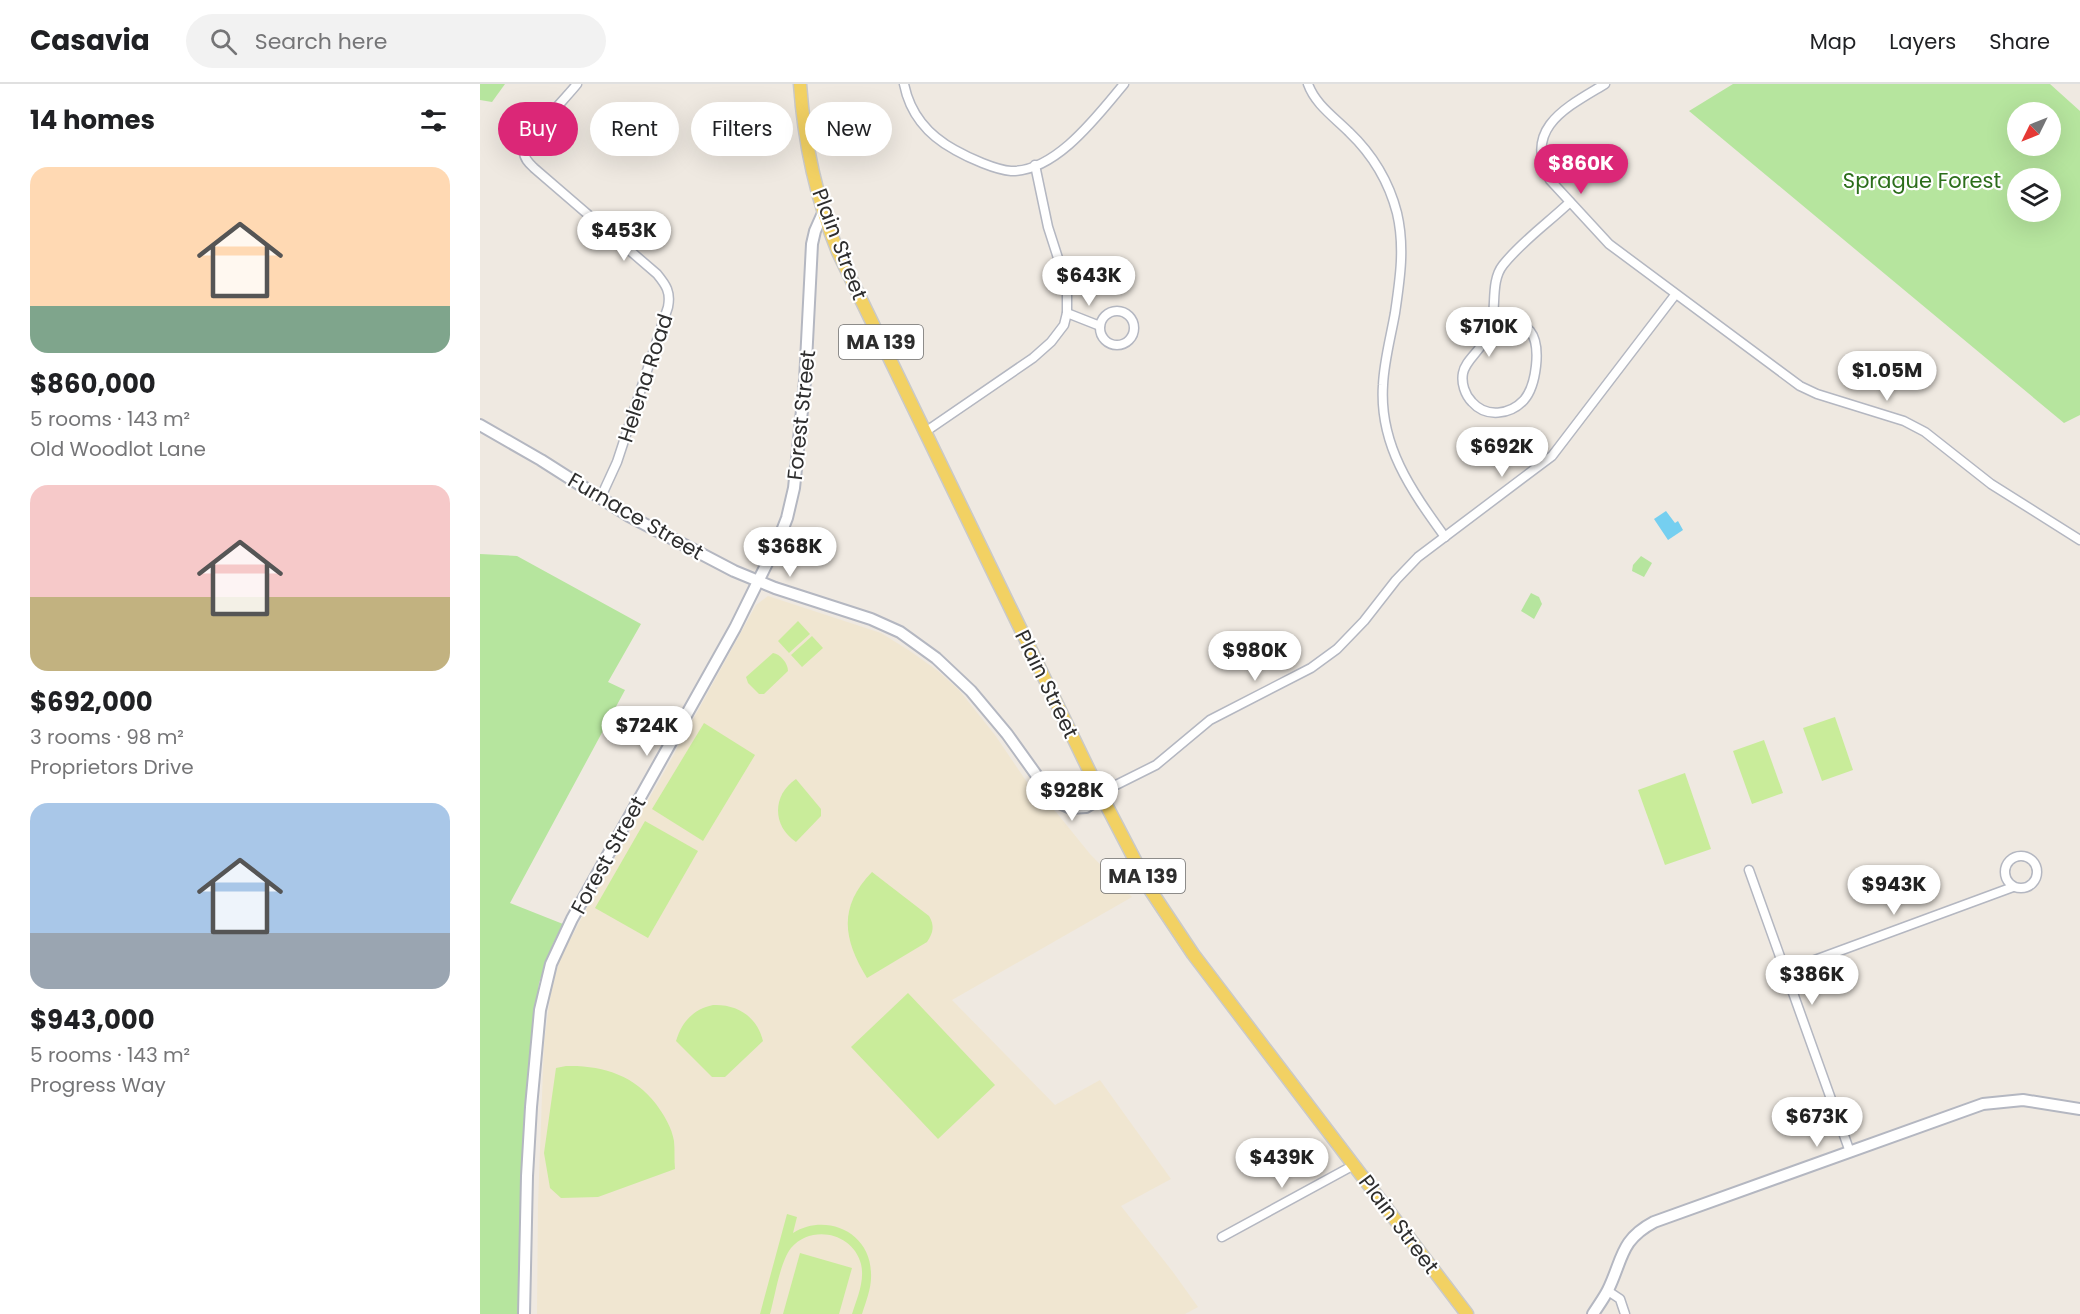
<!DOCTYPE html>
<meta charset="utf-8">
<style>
:root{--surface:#fff;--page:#f2f2f2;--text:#202124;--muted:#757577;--line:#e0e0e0;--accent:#db2777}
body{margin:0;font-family:Poppins,sans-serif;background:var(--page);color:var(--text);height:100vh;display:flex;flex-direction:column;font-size:22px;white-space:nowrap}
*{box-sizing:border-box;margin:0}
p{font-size:20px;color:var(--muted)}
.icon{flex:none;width:33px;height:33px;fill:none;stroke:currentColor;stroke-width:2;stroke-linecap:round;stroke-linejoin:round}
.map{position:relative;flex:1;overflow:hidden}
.sheet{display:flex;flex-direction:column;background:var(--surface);width:480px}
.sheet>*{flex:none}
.guide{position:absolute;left:18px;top:18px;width:570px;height:54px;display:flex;gap:12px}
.needle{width:39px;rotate:227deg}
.fabs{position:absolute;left:1527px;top:18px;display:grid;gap:12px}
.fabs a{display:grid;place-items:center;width:54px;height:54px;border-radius:50%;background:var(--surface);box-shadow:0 6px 24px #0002;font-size:30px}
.price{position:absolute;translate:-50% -51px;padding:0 14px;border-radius:21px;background:#fff;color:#222;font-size:20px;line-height:39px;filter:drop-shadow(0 2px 3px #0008)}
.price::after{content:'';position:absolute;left:50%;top:36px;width:18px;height:14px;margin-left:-9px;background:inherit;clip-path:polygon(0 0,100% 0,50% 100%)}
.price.current{background:var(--accent);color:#fff}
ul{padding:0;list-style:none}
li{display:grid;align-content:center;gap:12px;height:318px;padding:0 30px}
li span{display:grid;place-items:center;height:186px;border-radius:18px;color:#555}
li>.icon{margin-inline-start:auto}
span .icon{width:108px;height:108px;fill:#fffc;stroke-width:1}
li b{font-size:26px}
h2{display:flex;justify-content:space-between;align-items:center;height:72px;padding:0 30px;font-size:26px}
.tag{padding:0 21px;border-radius:27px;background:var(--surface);box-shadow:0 6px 24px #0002;font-size:21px;line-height:54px}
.tag.current{background:var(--accent);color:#fff}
header{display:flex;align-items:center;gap:36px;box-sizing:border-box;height:84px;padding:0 30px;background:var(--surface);border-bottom:2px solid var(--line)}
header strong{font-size:28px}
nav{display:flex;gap:33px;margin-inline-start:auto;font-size:21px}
.search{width:420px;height:54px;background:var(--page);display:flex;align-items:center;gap:15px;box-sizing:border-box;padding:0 21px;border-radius:33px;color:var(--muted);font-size:22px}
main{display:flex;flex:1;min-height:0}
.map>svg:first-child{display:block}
</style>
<header>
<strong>Casavia</strong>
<div class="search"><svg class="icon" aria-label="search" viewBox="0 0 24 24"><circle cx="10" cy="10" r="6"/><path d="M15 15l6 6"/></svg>Search here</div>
<nav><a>Map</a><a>Layers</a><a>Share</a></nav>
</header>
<main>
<section class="sheet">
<h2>14 homes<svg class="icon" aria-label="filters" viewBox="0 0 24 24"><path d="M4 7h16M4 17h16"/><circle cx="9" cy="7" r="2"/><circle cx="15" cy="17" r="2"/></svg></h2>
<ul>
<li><span style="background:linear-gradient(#ffd9b3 75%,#7fa58c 0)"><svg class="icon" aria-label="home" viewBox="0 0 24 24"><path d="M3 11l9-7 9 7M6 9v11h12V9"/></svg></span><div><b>$860,000</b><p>5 rooms · 143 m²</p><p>Old Woodlot Lane</p></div></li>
<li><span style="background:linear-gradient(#f6c9c9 60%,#c2b280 0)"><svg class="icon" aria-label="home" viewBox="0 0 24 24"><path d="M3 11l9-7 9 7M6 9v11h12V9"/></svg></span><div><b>$692,000</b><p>3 rooms · 98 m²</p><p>Proprietors Drive</p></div></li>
<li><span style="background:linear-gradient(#a9c7e8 70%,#9aa5b1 0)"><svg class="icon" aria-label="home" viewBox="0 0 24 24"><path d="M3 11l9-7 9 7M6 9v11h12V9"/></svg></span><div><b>$943,000</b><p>5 rooms · 143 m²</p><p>Progress Way</p></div></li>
</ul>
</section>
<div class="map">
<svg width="1600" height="1230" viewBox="0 0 1600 1230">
<rect width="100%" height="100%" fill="#efe9e1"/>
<!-- education -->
<path fill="#f0e6d1" d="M288 512 401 549 430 567 458 587 479 606 515 651 555 710 576 728 610 770 652 813 472 916 575 1021 620 996 691 1095 641 1122 693 1188 718 1223 705 1230H57L58 1120 64 958 72 901 81 873 117 805 182 692 276 521Z"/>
<!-- green -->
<g fill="#b6e59e" fill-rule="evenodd">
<path d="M0 0H25L12 18 0 16Z"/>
<path d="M1253 0H1570L1600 27V331L1584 339 1209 27ZM1538 28H1570V62H1538ZM1538 94H1570V128H1538Z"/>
<path d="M0 470 37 472 161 540 128 598 145 606 30 819 83 840 73 860 59 899 53 953 40 1120V1230H0Z"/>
<path d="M1161 472 1172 479 1164 493 1152 487 1153 481Z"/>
<path d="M1051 509 1059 513 1062 520 1054 535 1041 527Z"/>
</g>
<!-- pitch -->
<g fill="#c9ec9a">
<path d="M318 537 330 550 309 569 298 557Z"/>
<path d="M332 552 343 564 322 583 311 571Z"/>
<path d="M293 569C300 570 308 579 308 587L284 610H279L268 599 266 593Z"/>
<path d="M1355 633 1373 686 1342 697 1323 644Z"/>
<path d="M224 639 275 671 223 757 172 725Z"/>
<path d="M1284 656 1303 709 1272 720 1253 667Z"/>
<path d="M1205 689 1231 765 1185 781 1158 706Z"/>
<path d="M316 695 341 725V732L316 758C292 742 292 711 316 695Z"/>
<path d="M165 737 218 767 168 854 115 824Z"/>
<path d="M392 788 449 832C455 842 453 849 447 858L387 894C363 855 358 823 392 788Z"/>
<path d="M428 909 515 1001 458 1055 371 963Z"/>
<path d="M233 921C258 920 277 933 283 957L245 993H232L196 957C202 937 214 925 233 921Z"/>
<path d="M86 982C122 981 154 991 176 1020 184 1031 192 1044 194 1057 195 1066 194 1076 195 1085L118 1113 81 1114 70 1104 64 1069 76 984Z"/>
<path d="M307 1130 317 1133 313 1149C345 1129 390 1147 391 1189 392 1203 386 1217 382 1230H372C377 1214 385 1197 381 1180 373 1149 332 1140 311 1164 300 1178 295 1212 290 1230H280Z"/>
<path d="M320 1169 372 1184 359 1230H303Z"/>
</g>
<!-- water -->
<path fill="#75cff0" d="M1186 427 1195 439 1198 437 1203 446 1188 456 1174 435Z"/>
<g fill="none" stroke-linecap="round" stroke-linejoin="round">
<!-- minor casing -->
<g stroke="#b4b7c1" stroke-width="11">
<g id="minor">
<path d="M97 0C87 13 44 56 44 68 44 75 50 80 54 84L177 190C186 201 191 208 188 223L137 378 120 415"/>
<path d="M424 0C430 30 449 52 475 66 489 74 516 86 531 87 576 88 618 31 644 0"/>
<path d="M828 0C835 20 854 33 869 48 892 70 909 98 917 129 925 163 920 195 915 229 911 252 904 277 903 301 899 361 931 406 965 453"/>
<path d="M1125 0C1087 23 1042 44 1070 96L1129 160 1320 302 1337 310 1424 337 1445 348 1511 400 1600 456"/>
<circle cx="637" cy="244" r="17"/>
<path d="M587 229 620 242"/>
<path d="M1013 233C1025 235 1042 237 1050 247 1062 262 1056 302 1044 316 1030 331 1006 334 992 318 985 311 981 299 983 289 985 278 997 269 1003 259 1007 253 1010 245 1012 238 1016 220 1011 196 1023 181 1042 157 1068 139 1090 118"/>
<path d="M445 348 553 274 571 258 584 241 587 229V202L568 143 555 81"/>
<path d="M620 709 676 681 730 636 831 584 857 565 884 537 916 496 938 473 1072 372 1195 211"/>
<circle cx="1541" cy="788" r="16"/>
<path d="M1269 786 1370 1068"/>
<path d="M1305 887 1533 803"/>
<path d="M742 1153 874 1081"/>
<path d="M1128 1207 1140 1215 1145 1230"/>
</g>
</g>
<!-- tertiary casing -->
<g stroke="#b4b7c1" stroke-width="14">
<g id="tertiary">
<path d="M44 1230 47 1092 51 1023 60 926 71 880 92 835 255 544 298 457 307 434 314 404 325 297 332 160 335 147 343 129"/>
<path d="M1113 1230C1118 1222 1124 1214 1128 1206 1143 1175 1140 1156 1174 1138L1503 1020 1543 1016 1600 1025"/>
</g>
</g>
<!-- secondary casing -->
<g stroke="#b4b7c1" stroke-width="14">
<path id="secondary" d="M0 341 61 376 149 432 254 487 295 504 391 535 420 548 456 574 491 607 527 650 575 717 591 724 606 723 616 717 620 709 610 706 566 704"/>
</g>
<!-- primary casing -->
<g stroke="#c9c9c9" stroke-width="15">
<path id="primary" d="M320 0C324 58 336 114 358 168L620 709 671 807 713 870 987 1230"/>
</g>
<!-- minor -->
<use href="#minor" stroke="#fff" stroke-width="8"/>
<!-- tertiary -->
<use href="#tertiary" stroke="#fff" stroke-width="10"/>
<!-- secondary -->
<use href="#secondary" stroke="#fff" stroke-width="10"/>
<!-- primary -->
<use href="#primary" stroke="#f2d163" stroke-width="12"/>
</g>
<g text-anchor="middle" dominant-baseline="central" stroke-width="4.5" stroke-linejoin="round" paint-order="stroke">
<!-- shield labels -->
<g fill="#fff" stroke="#6d6d6d" stroke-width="1.5">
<rect x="359" y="241" width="84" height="34" rx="4.5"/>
<rect x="621" y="775" width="84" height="34" rx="4.5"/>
</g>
<g font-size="20" font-weight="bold" fill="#2e2e2e">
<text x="401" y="258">MA 139</text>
<text x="663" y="792">MA 139</text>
</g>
<!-- park labels -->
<g font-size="21" fill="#2c6e1b" stroke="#fff">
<text x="1442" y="96">Sprague Forest</text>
</g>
<!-- street labels -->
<g font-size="21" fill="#2e2e2e" stroke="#fff">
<text transform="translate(360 160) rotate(69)">Plain Street</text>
<text transform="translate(165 294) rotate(-72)">Helena Road</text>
<text transform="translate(321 331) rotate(-84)">Forest Street</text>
<text transform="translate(156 432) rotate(30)">Furnace Street</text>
<text transform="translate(567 600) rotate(64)">Plain Street</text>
<text transform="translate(128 771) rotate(-61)">Forest Street</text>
<text transform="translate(919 1140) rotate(53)">Plain Street</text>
</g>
</g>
</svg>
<div class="fabs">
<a><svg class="needle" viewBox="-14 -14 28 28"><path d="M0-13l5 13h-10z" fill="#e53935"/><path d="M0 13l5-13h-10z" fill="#757577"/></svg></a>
<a><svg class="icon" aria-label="layers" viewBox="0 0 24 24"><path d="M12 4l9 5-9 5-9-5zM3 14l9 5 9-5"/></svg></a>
</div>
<b class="price current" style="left:1101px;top:111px">$860K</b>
<b class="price" style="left:144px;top:178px">$453K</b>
<b class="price" style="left:609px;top:223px">$643K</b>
<b class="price" style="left:1009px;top:274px">$710K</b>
<b class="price" style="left:1407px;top:318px">$1.05M</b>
<b class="price" style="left:1022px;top:394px">$692K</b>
<b class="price" style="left:310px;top:494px">$368K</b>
<b class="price" style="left:775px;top:598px">$980K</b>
<b class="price" style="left:167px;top:673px">$724K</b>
<b class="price" style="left:592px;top:738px">$928K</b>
<b class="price" style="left:1414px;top:832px">$943K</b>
<b class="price" style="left:1332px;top:922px">$386K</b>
<b class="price" style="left:1337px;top:1064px">$673K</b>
<b class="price" style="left:802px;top:1105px">$439K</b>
<div class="guide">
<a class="tag current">Buy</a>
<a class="tag">Rent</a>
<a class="tag">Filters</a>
<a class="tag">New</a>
</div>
</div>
</main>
